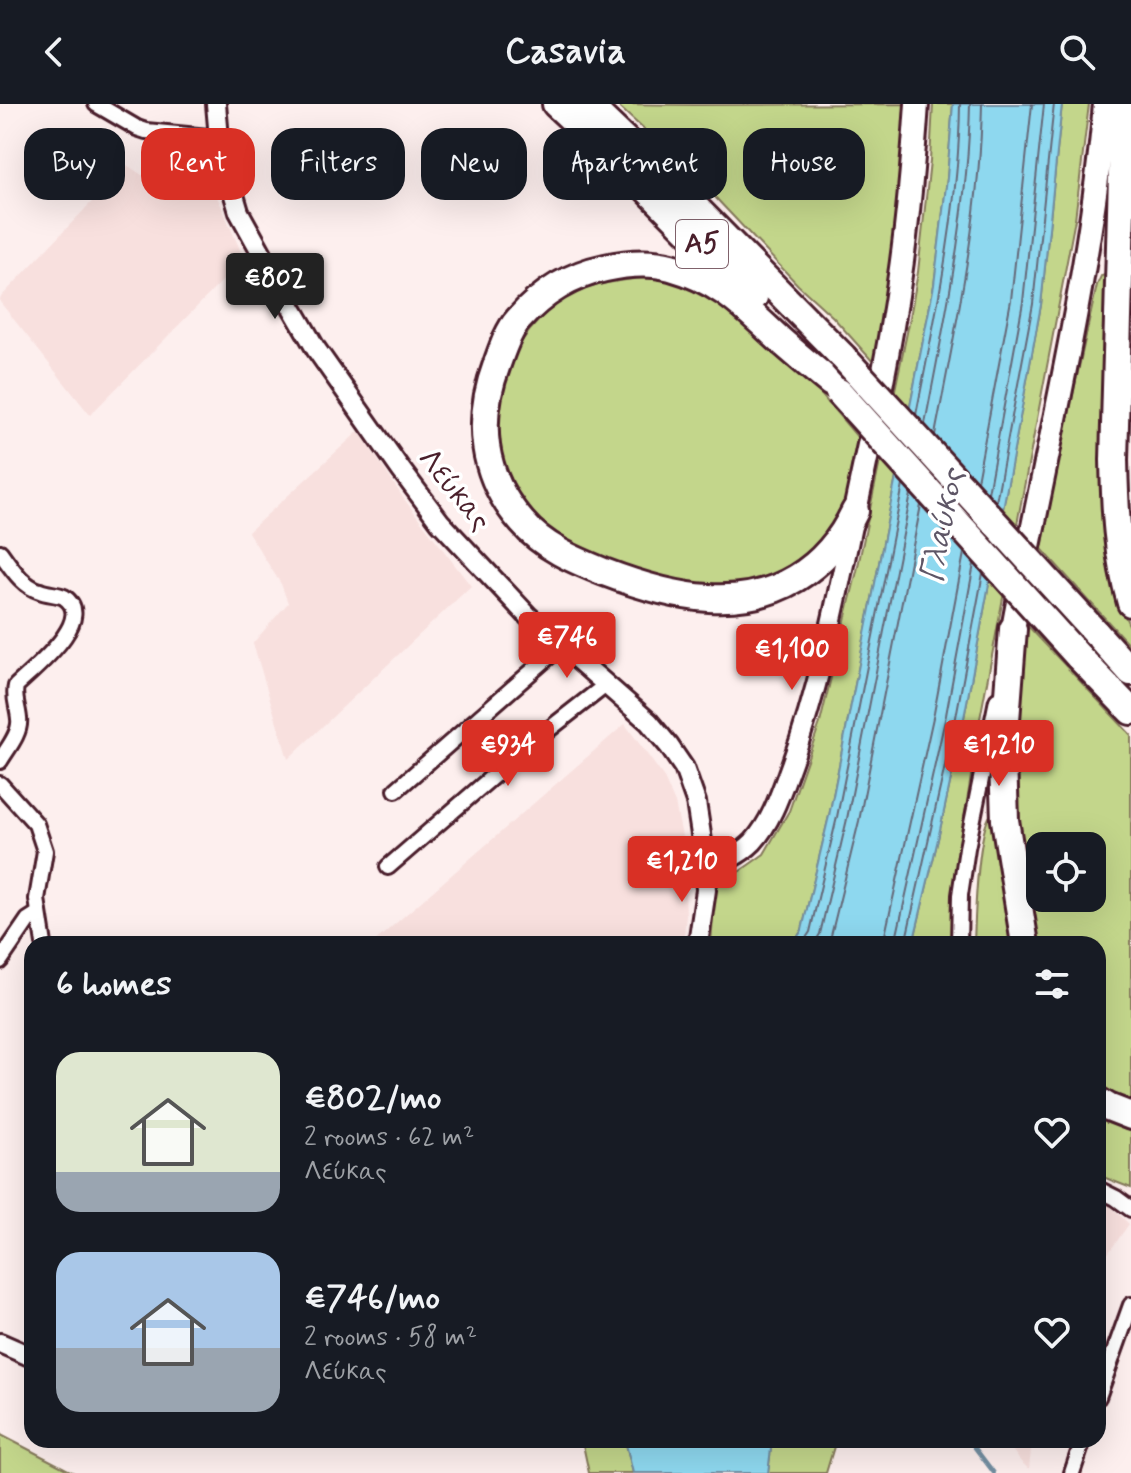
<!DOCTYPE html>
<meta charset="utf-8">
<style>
:root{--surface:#171b24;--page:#20242c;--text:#f1f3f6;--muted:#9ea1a6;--accent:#d93025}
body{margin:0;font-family:Mynerve,sans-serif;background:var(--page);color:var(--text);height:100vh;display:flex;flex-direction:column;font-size:30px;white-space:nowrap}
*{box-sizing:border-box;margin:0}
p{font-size:26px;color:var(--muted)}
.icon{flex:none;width:44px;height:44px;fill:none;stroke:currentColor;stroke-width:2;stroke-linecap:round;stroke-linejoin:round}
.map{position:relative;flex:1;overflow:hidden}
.panel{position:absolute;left:24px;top:832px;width:1082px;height:512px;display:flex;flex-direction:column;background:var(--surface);border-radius:24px;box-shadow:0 8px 32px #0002}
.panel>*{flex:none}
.hud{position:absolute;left:24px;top:24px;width:1084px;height:72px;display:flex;gap:16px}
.fabs{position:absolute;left:1026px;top:728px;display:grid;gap:16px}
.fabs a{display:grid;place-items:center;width:80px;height:80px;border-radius:16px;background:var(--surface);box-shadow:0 8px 32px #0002;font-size:40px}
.price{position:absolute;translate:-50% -68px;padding:0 18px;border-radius:8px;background:var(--accent);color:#fff;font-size:26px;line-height:52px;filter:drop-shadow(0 2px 4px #0008)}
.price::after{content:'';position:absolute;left:50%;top:48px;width:24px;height:18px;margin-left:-12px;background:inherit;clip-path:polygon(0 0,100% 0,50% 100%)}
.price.selected{background:#222;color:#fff}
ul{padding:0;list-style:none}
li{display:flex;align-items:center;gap:24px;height:200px;padding:0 32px}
li span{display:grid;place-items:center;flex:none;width:224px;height:160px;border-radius:24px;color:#555}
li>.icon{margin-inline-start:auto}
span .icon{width:96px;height:96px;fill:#fffc;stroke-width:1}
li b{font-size:34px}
h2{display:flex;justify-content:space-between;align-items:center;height:96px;padding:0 32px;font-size:34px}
.chip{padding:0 28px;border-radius:24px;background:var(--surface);box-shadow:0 8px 32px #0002;font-size:28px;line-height:72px}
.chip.selected{background:var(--accent);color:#fff}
header{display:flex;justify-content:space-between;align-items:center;height:104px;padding:0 32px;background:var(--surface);font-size:36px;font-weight:700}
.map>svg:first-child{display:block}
</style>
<header><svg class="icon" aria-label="back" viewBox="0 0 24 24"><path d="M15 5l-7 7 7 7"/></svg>Casavia<svg class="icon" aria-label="search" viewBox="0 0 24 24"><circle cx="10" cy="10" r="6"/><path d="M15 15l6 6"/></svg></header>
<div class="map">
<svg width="1131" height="1369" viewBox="0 0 1131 1369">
<rect width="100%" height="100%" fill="#fdefee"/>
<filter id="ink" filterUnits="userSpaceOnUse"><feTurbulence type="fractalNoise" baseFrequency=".0125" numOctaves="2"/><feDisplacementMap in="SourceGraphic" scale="16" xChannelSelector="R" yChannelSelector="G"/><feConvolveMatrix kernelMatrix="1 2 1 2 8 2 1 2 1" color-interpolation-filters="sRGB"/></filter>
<g filter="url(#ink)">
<!-- built -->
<g fill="#f8e0de">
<path d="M203 52 210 76 244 155 90 311 0 198V194L127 61 151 77Z"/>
<path d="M359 327 404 395 471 482 288 655 253 539 288 499 281 480 248 428Z"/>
<path d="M625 620 663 672 675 699 682 732 684 764 686 811 683 840H372Z"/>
<path d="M1098 1095 1109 1101 1129 1120 1107 1151 1098 1170Z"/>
<path d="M1005 1336H1032L1029 1365 1021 1358Z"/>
</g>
<!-- green -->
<g fill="#c3d68b" stroke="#867a5b" stroke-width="2" fill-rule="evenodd">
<path d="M616 0 695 1 909 0 890 179 874 259 833 213 798 181 697 74Z"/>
<path d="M933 0H953L947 74 934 181 829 712 802 826 793 840H711L715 786 720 774 740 767 764 750 789 707 820 619 857 467 909 219 918 168 930 57Z"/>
<path d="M1062 0H1089L1075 115 979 620 960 743 951 840H913L938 735 964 614 1041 201Z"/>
<path d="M1105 171 1108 174 1102 331 1121 504 1131 525V543L1042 445 1058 359 1097 181 1101 172Z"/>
<path d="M642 174 668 176 691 183 730 204 814 282 859 335C851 370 846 415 820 443 807 457 783 472 764 478 759 480 752 480 746 480 735 481 722 484 710 483 662 479 565 449 532 413 481 355 486 270 539 216 544 210 549 203 556 199 582 182 612 177 642 174Z"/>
<path d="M1027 521 1131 631V1000L1112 992 1098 983V840H1037L1015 711 1012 658 1024 533ZM1040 742H1092V794H1040Z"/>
<path d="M991 710 992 714 1014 840H974C975 814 977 728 991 710Z"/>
<path d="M1098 1010 1131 1024V1084L1098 1071Z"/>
<path d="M0 1328 1 1331 74 1369H0Z"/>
<path d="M582 1336H625L633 1369H589Z"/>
<path d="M772 1336H836L826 1369H768Z"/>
</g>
<!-- water -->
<g fill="#8ed8ef" stroke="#738ea1" stroke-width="2">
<path d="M953 0H1062L1041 201 964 614 938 735 913 840H793L802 826 829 712 934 181 947 74Z"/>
<path d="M625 1336H772L768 1369H633Z"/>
</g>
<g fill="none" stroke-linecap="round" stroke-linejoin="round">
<!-- shore -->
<g stroke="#656979" stroke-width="2">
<path d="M916 311C936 210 959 103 960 0"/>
<path d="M925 320C945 215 968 108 970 0"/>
<path d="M935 331C956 222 980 112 982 0"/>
<path d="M977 377 1011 196 1032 0"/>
<path d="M988 389 1023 198 1044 0"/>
<path d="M996 398 1033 200 1054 0"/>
<path d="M802 840 810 828 837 713 903 381"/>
<path d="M814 840 820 830 847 715 911 390"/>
<path d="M829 840 859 717 921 401"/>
<path d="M883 840 934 609 964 449"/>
<path d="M895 840 946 611 974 460"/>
<path d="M905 840 956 613 983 469"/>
</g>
<!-- stream -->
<path stroke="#738ea1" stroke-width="4" d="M969 1336 994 1369"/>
<!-- minor casing -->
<g stroke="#4a1f2b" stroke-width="20">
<g id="minor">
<path d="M96 0 137 24 146 27 219 34"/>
<path d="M0 448C11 463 22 482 40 487 46 490 58 490 64 493 98 515 31 567 16 582 13 594 18 602 19 615 21 629 7 645 0 657"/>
<path d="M0 680 36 720 45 747 37 795 44 840"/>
<path d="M396 686 561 542"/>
<path d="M388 763 529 641 607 580"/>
<path d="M959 840 960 791 967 744 997 596"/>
<path d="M0 857 28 816 39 809"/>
<path d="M1098 1085 1116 1094 1131 1105"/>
<path d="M1098 1293 1131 1201"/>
<path d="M1072 1369 1083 1336"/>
</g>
</g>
<!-- tertiary casing -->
<g stroke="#4a1f2b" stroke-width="24">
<g id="tertiary">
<path d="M216 0 219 34 223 54 239 108 291 202 316 245 401 366 440 418 528 512 649 618 669 642 684 664 696 698 704 750 706 786 698 840"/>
<path d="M704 763C723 759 739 752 753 738 772 717 781 688 791 661 819 584 835 503 852 422"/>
<path d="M0 1239 32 1253"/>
</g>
</g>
<!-- primary casing -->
<g stroke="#4a1f2b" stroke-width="28">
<g id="primary">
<path d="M855 407C871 331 888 255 899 178 908 119 913 59 917 0"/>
<path d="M1013 525C1045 350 1090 177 1105 0"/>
</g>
</g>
<!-- motorway casing -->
<g stroke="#4a1f2b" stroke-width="32">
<g id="motorway">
<path d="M556 0 644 82 754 193"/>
<path d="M587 0 691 99 843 253"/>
<path d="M1124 0 1114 356C1115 405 1117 451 1131 499"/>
<path d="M831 279C814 265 797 251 780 236 744 203 721 177 671 163 649 157 627 159 605 164 571 171 541 190 518 216 508 227 502 246 497 260 476 316 481 371 522 418 543 443 574 456 604 468 638 481 673 492 709 494 775 498 827 466 855 407"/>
<path d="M1013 525 1003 655 1005 716 1025 840"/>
<path d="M1095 528 1131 568"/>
<path d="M1078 552 1131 607"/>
<path d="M1098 997 1108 1003 1131 1012"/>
</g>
</g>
<!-- minor -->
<use href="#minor" stroke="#fff" stroke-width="14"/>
<!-- tertiary -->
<use href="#tertiary" stroke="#fff" stroke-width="18"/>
<!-- primary -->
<use href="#primary" stroke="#fff" stroke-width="22"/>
<!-- motorway -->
<use href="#motorway" stroke="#fff" stroke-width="26"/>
<!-- motorway-bridge casing -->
<g stroke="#4a1f2b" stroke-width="32" stroke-linecap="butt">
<g id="motorway-bridge">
<path d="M843 253 1095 528"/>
<path d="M839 288 1078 552"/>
</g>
</g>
<!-- motorway-bridge -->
<use href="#motorway-bridge" stroke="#fff" stroke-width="26"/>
</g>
</g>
<g text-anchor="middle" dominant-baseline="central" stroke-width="7" stroke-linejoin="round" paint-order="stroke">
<!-- shield labels -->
<rect fill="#fff" stroke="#80626b" stroke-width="2" x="676" y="116" width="52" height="48" rx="6"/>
<g font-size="28" font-weight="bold" fill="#4a1f2b">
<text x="702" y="140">Α5</text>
</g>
<!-- street labels -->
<g font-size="30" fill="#4a1f2b" stroke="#fff">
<text transform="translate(454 386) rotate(51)">Λεύκας</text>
</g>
<!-- water labels -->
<g font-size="32" font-style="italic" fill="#5e5666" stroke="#fff">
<text transform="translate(943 422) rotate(-79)">Γλαύκος</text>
</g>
</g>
</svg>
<div class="fabs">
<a><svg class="icon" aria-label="locate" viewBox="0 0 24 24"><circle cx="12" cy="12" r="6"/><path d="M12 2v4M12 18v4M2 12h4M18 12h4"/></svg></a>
</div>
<b class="price selected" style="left:275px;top:217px">€802</b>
<b class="price" style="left:567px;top:576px">€746</b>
<b class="price" style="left:792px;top:588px">€1,100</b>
<b class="price" style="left:508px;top:684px">€934</b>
<b class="price" style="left:999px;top:684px">€1,210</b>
<b class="price" style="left:682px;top:800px">€1,210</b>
<div class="hud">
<a class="chip">Buy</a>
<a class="chip selected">Rent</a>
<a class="chip">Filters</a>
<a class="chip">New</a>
<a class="chip">Apartment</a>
<a class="chip">House</a>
</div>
<section class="panel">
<h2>6 homes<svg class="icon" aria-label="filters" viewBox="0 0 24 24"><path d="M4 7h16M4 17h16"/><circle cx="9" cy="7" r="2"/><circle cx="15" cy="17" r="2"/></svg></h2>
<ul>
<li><span style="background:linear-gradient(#dfe7d0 75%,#9aa5b1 0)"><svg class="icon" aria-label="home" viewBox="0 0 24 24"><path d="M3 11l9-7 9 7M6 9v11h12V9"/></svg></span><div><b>€802/mo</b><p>2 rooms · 62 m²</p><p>Λεύκας</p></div><svg class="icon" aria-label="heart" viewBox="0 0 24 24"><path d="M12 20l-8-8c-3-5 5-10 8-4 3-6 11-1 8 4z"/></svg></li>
<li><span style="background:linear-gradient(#a9c7e8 60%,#9aa5b1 0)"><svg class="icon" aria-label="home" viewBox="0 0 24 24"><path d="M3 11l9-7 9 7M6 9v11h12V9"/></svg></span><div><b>€746/mo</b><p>2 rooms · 58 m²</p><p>Λεύκας</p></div><svg class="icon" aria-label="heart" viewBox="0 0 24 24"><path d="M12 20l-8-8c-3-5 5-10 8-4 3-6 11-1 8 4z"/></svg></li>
</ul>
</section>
</div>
